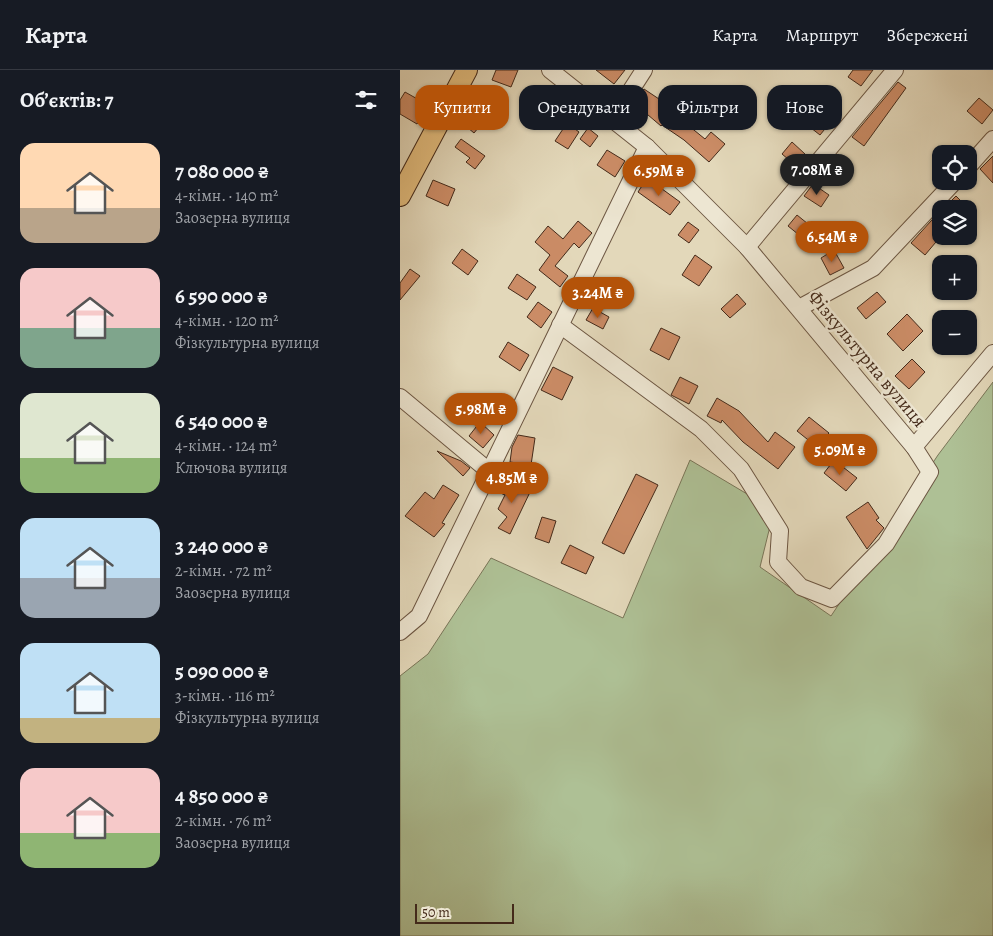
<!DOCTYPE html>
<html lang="uk">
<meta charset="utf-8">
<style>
:root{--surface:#171b24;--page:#20242c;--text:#f1f3f6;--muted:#9ea1a6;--line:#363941;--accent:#b45309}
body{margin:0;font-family:Alegreya,serif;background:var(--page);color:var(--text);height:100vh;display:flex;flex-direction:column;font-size:19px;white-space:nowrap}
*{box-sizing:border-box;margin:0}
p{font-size:16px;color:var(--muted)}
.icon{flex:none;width:28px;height:28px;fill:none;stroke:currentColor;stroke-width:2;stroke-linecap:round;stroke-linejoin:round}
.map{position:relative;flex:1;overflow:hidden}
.sheet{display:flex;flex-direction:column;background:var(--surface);width:400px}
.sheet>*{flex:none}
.hud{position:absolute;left:15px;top:15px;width:475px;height:45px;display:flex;gap:10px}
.fabs{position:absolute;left:532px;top:75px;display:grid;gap:10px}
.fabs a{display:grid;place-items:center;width:45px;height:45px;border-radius:10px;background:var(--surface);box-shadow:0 1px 4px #0004;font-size:25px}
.scale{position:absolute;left:15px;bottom:12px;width:99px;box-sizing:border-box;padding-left:5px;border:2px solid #442a1a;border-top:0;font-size:14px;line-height:18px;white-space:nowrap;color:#442a1a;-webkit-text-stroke:4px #ede6d2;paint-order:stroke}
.price{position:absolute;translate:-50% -42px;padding:0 11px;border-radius:18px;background:var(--accent);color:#fff;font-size:16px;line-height:32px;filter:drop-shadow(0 1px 2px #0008)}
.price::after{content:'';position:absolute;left:50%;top:30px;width:15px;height:11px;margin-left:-8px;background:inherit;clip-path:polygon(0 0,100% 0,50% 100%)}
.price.current{background:#222;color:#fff}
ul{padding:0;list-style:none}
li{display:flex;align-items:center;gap:15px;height:125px;padding:0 20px}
li span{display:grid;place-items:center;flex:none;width:140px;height:100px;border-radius:15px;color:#555}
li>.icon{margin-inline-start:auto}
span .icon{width:60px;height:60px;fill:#fffc;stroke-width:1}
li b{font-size:21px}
h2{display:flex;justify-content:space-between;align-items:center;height:60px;padding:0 20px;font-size:21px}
.chip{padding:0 18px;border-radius:15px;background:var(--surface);box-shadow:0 1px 4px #0004;font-size:18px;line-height:45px}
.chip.current{background:var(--accent);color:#fff}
header{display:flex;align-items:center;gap:30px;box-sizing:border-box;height:70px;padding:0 25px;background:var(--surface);border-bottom:1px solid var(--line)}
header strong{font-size:24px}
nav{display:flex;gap:28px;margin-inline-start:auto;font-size:18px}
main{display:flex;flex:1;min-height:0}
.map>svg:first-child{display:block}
</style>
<header>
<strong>Карта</strong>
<nav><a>Карта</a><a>Маршрут</a><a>Збережені</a></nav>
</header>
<main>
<section class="sheet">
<h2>Об’єктів: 7<svg class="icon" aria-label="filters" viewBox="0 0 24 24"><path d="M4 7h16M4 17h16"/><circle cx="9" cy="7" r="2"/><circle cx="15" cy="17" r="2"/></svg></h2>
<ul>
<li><span style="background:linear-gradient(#ffd9b3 65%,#b9a48a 0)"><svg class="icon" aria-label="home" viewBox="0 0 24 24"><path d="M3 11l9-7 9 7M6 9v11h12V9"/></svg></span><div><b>7 080 000 ₴</b><p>4-кімн. · 140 m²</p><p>Заозерна вулиця</p></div></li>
<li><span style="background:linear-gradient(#f6c9c9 60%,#7fa58c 0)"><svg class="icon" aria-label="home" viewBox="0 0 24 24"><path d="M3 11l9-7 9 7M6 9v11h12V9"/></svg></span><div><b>6 590 000 ₴</b><p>4-кімн. · 120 m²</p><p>Фізкультурна вулиця</p></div></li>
<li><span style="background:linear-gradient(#dfe7d0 65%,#8fb573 0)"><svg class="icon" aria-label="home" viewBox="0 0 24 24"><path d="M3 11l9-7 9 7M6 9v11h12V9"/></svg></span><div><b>6 540 000 ₴</b><p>4-кімн. · 124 m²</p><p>Ключова вулиця</p></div></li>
<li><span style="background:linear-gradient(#bfe0f5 60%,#9aa5b1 0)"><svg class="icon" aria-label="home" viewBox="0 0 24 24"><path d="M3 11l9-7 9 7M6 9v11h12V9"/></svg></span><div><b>3 240 000 ₴</b><p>2-кімн. · 72 m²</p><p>Заозерна вулиця</p></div></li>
<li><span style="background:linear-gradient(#bfe0f5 75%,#c2b280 0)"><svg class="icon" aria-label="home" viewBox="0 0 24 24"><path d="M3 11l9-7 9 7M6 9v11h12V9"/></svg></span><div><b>5 090 000 ₴</b><p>3-кімн. · 116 m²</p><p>Фізкультурна вулиця</p></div></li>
<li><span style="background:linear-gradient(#f6c9c9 65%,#8fb573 0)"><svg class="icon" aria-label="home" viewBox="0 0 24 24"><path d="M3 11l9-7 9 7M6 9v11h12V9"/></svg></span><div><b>4 850 000 ₴</b><p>2-кімн. · 76 m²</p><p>Заозерна вулиця</p></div></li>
</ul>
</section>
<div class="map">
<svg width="593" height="866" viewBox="0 0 593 866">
<rect width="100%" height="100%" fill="#e3d8ba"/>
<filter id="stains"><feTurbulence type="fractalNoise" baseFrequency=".004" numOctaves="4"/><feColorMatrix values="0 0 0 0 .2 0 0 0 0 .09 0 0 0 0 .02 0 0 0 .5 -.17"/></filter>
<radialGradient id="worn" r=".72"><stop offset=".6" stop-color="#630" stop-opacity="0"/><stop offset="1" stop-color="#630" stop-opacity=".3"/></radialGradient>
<!-- green -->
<path fill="#aec095" stroke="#797558" d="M593 312V866H0V606L28 584 91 488 223 548 290 390 374 440 360 497 431 546 538 385Z"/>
<!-- building -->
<g fill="#cb8c66" stroke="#442a1a">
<path d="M96 0H118L111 17 92 10Z"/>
<path d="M196 0H225L214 14Z"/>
<path d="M453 0H473L461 16 448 7Z"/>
<path d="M498 12 506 18 464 76 452 67Z"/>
<path d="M244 19 262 31 274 41 273 43 305 69 311 62 325 74 309 92 284 70 262 55 261 56 241 39 240 41 233 36Z"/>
<path d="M5 22 28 35 17 54 0 44V30Z"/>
<path d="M152 28 169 40 158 56 141 44Z"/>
<path d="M579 28 593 40 582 54 567 41Z"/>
<path d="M418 38 433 49 420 65 406 54Z"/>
<path d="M71 41 83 52 74 63 61 52Z"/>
<path d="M167 53 179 62 168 79 155 71Z"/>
<path d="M188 58 198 66 190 77 180 69Z"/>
<path d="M61 69 85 86 75 99 66 92 70 88 55 77Z"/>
<path d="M392 72 405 84 395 95 382 84Z"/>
<path d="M207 80 225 91 215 107 197 95Z"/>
<path d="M593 86V113L580 99Z"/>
<path d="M247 108 280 132 270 145 238 122Z"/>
<path d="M33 110 55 119 48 136 26 126Z"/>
<path d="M413 114 429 125 421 137 404 126Z"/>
<path d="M556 126 569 139H543Z"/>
<path d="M541 140V166L525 185 511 173Z"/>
<path d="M397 145 413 158 404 169 388 156Z"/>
<path d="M178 151 192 163 179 178 174 173 155 196 168 206 160 217 139 200 150 185 135 172 148 156 163 169Z"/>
<path d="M288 152 299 160 289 173 278 165Z"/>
<path d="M62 179 78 191 68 205 52 193Z"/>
<path d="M434 180 444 198 430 205 421 188Z"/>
<path d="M295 185 312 197 299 216 282 205Z"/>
<path d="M10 199 20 206 0 230V213Z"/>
<path d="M117 204 136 217 127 230 108 218Z"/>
<path d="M477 222 486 232 466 249 457 238Z"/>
<path d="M337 224 346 234 330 248 321 239Z"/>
<path d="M138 232 152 242 141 258 127 247Z"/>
<path d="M193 238 209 247 203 259 186 250Z"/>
<path d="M507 244 523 261 503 281 487 264Z"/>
<path d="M261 258 280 267 269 290 250 280Z"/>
<path d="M108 272 129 285 120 301 99 287Z"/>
<path d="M512 289 525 302 509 319 495 306Z"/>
<path d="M153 297 173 307 162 330 141 320Z"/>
<path d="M280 307 298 316 289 334 271 325Z"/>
<path d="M317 328 339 341 368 372 375 362 395 377 378 399 343 372 322 350 321 353 307 346Z"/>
<path d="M409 347 429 363 417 377 397 361Z"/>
<path d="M80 352 94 365 83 378 69 366Z"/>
<path d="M118 365 135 368 131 395 110 392 112 377Z"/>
<path d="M37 381 61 391 70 398 63 406Z"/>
<path d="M434 390 457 408 446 421 424 403Z"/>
<path d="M236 404 258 415 224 484 202 473Z"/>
<path d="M103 409 131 420 110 464 98 458 107 447 98 439 105 425 98 422Z"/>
<path d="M43 415 59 425 42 453 45 454 34 467 5 446 25 422 34 429Z"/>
<path d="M468 432 479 448 476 450 484 458 467 479 446 447Z"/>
<path d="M142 447 156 451 149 473 135 468Z"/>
<path d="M170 475 194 487 186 504 161 493Z"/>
</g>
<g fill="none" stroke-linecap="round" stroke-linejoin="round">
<!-- minor casing -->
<g stroke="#6c5642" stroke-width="18">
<g id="minor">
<path d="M150 0 247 77 347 177 514 377 530 402 486 474 432 529 401 517 378 492 380 461 341 399 301 359 160 255"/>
<path d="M213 48 244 0"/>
<path d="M569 96 593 69"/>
<path d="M347 177 495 0"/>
<path d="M399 238 473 198 555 111"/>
<path d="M0 327 90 402"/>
<path d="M514 377 593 283"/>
<path d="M0 562 19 546 247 77"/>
</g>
</g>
<!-- major casing -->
<g stroke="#442a1a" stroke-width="22">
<path id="major" d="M0 126 67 0"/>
</g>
<!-- minor -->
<use href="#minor" stroke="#ede6d2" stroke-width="16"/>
<!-- major -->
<use href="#major" stroke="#e2bc7d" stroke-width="20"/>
</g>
<g text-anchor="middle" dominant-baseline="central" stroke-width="5" stroke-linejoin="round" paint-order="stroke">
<!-- street labels -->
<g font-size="19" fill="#442a1a" stroke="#ede6d2">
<text transform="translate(467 289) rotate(50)">Фізкультурна вулиця</text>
</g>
</g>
<rect width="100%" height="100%" filter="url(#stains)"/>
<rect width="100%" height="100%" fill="url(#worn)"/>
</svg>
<div class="fabs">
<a><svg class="icon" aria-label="locate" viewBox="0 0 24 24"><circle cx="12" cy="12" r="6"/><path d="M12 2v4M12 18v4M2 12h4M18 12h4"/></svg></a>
<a><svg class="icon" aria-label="layers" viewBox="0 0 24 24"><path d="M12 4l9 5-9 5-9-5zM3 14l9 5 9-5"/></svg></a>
<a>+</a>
<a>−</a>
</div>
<div class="scale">50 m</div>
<b class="price current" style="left:417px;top:126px">7.08M ₴</b>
<b class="price" style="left:259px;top:127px">6.59M ₴</b>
<b class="price" style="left:432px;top:193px">6.54M ₴</b>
<b class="price" style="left:198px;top:249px">3.24M ₴</b>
<b class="price" style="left:81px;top:365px">5.98M ₴</b>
<b class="price" style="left:440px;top:406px">5.09M ₴</b>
<b class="price" style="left:112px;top:434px">4.85M ₴</b>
<div class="hud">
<a class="chip current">Купити</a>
<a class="chip">Орендувати</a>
<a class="chip">Фільтри</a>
<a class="chip">Нове</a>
</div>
</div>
</main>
